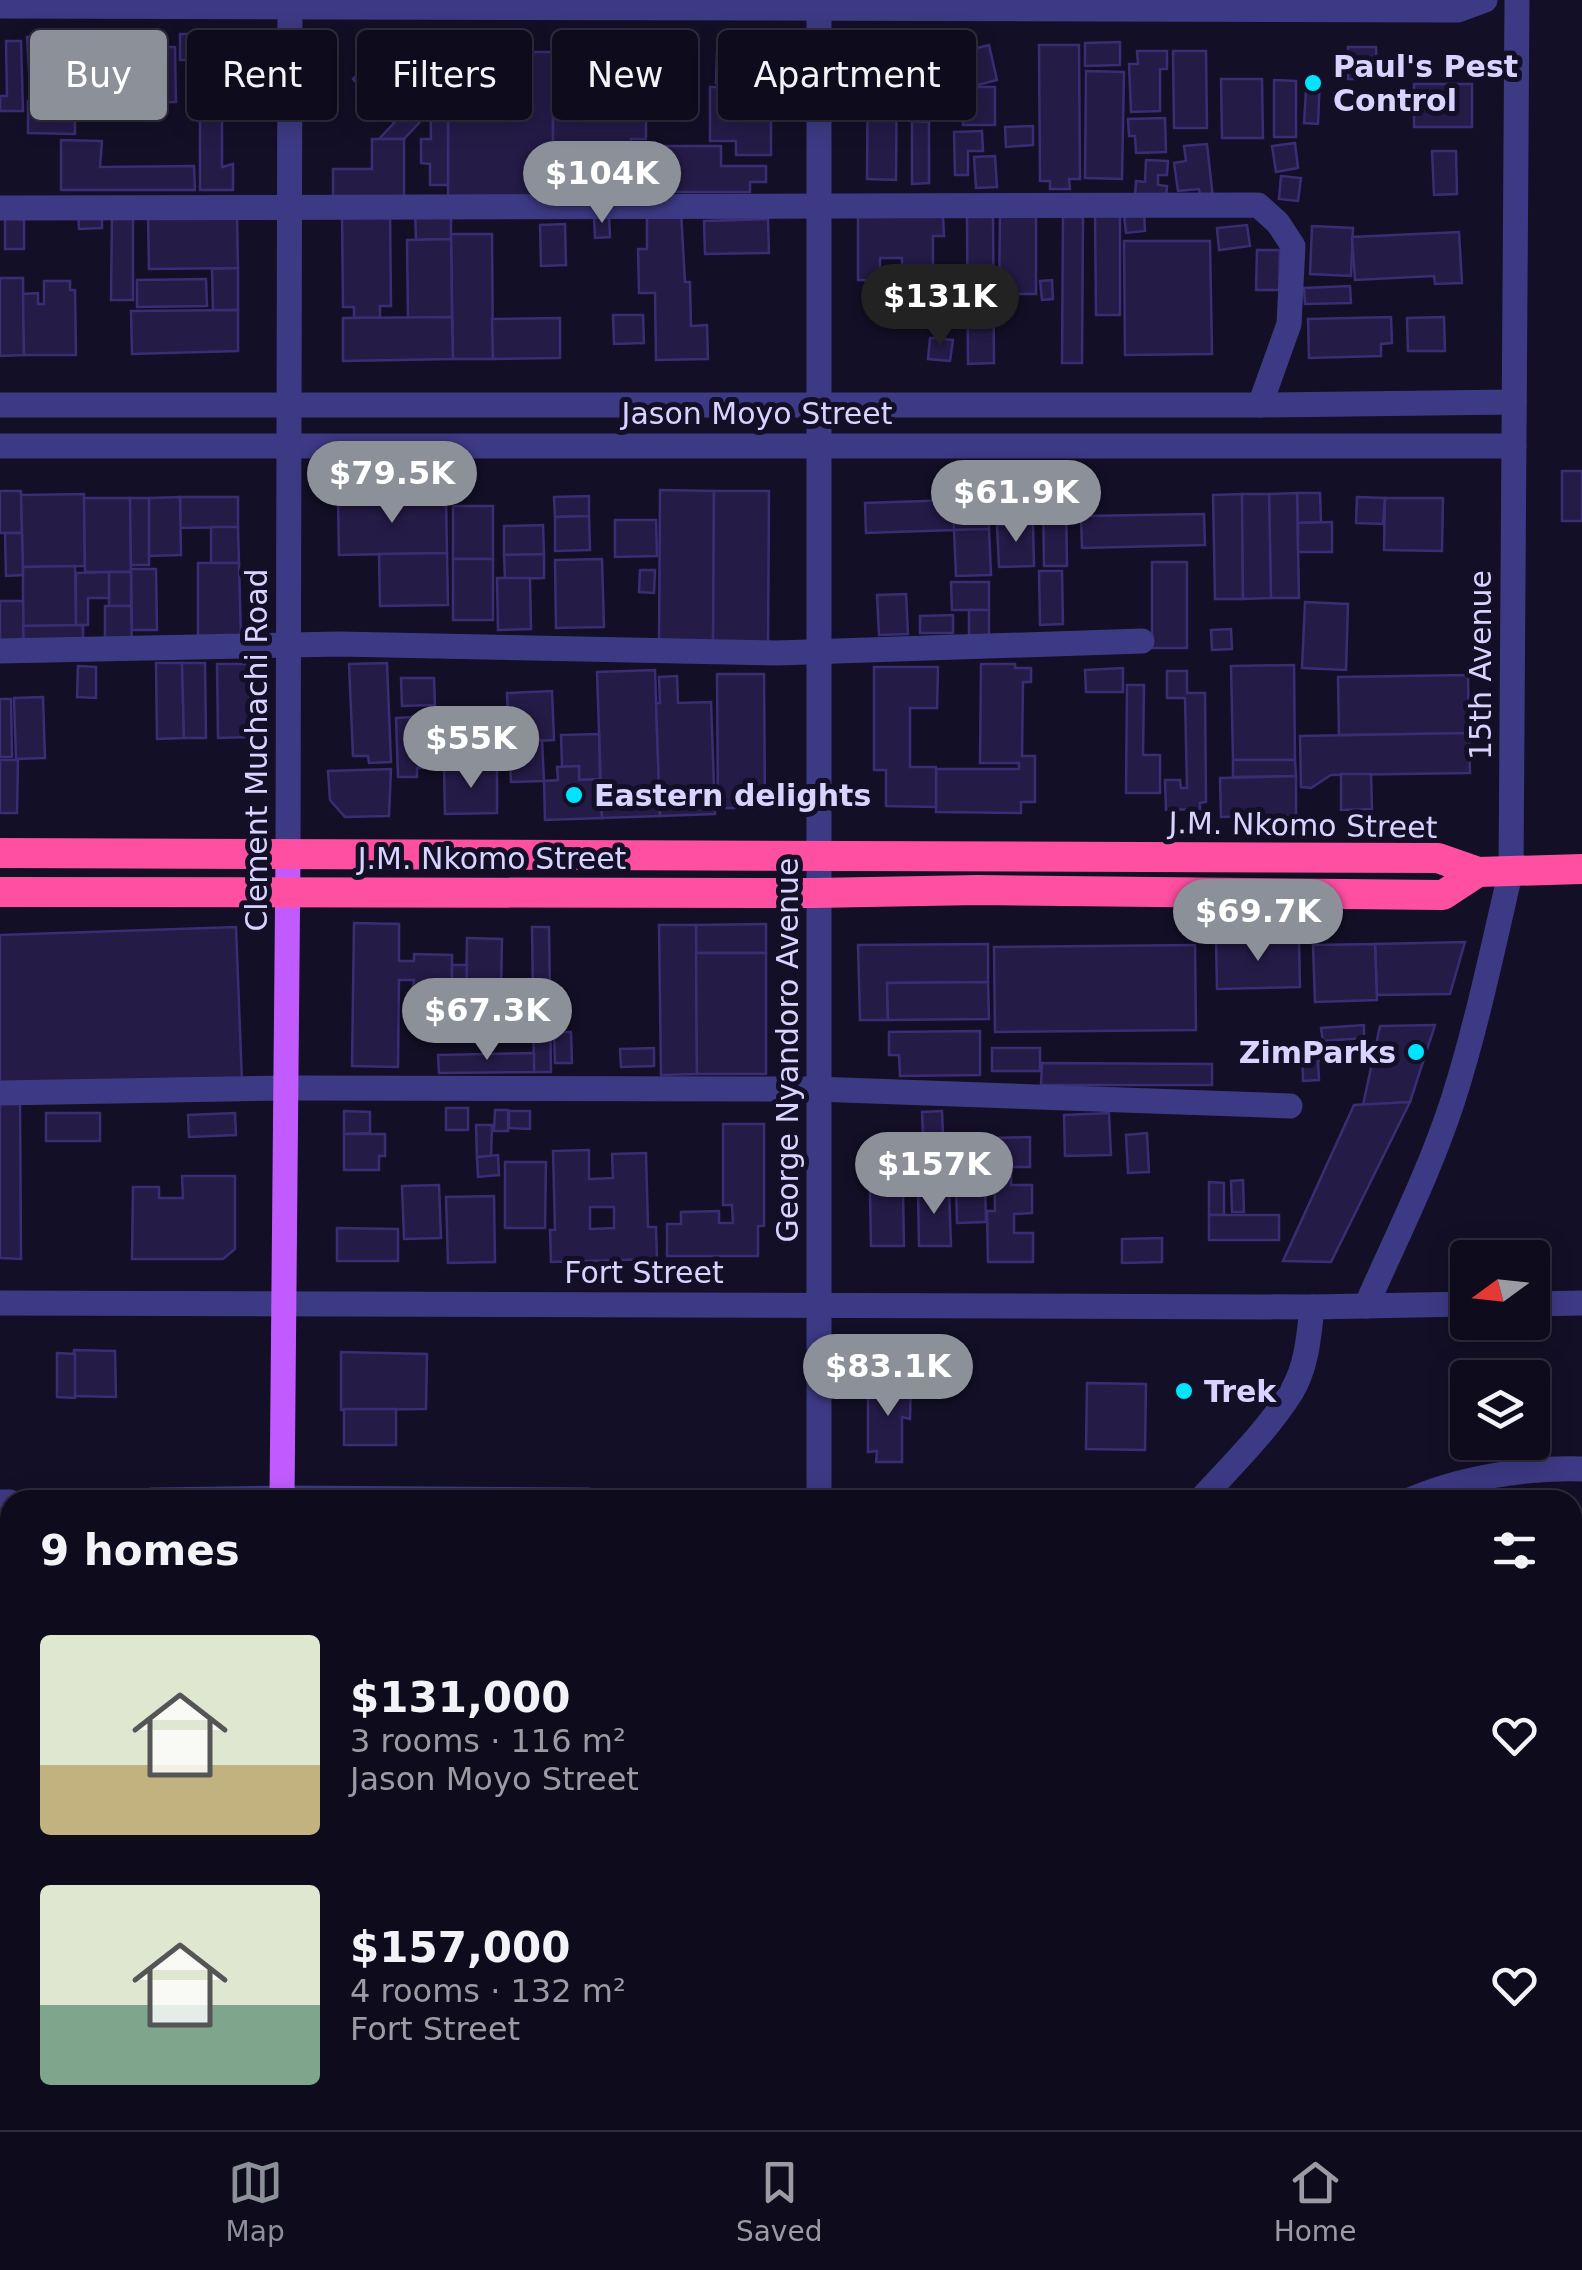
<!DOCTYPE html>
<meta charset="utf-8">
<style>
:root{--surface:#0e0b1c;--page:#1c1929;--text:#f1f3f6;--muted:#9b9ba3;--line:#2e2b3b;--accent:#8c9099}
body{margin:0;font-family:"DejaVu Sans",sans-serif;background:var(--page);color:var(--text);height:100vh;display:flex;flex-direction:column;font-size:38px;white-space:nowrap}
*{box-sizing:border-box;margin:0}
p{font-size:32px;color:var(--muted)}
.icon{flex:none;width:55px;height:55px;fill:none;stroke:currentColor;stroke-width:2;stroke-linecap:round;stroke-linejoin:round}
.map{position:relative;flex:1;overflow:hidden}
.sheet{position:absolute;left:0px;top:1490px;width:1582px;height:640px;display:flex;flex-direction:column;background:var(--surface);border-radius:30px 30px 0 0;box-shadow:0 5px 25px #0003,0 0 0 2px var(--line)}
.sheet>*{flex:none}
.banner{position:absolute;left:30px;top:30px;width:1000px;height:90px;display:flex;gap:20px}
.needle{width:65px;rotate:255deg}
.controls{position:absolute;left:1450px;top:1240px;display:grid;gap:20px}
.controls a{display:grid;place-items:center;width:100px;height:100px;border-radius:10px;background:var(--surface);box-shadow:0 5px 25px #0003,0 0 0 2px var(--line);font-size:50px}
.price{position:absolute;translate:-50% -85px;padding:0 22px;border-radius:35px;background:var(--accent);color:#fff;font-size:32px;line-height:65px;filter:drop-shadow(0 2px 5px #0008)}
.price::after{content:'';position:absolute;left:50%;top:60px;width:30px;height:22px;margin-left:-15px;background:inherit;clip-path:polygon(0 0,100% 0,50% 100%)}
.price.current{background:#222;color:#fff}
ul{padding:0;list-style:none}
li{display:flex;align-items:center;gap:30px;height:250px;padding:0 40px}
li span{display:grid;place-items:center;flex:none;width:280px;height:200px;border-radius:10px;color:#555}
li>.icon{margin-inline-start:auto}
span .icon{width:120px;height:120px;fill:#fffc;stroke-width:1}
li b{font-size:42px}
h2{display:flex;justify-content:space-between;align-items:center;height:120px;padding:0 40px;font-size:42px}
.tag{padding:0 35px;border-radius:10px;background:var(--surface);box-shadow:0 5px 25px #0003,0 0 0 2px var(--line);font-size:35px;line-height:90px}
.tag.current{background:var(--accent);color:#fff}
.dock{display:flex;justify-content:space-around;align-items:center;height:140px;border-top:2px solid var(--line);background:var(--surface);font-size:28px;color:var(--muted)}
.dock a{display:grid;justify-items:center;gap:5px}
.dock .current{color:var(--accent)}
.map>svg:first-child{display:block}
</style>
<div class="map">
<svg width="1582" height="2130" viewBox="0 0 1582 2130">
<rect width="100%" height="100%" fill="#130f26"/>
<!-- building -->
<g fill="#241b47" stroke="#3b2d73" stroke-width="2.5" fill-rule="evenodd">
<path d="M77 34 79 85 30 88 27 37Z"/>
<path d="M180 34H233V60L222 59V167L233 164V190H200V60H180Z"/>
<path d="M868 37H913V55H897L896 180 867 179Z"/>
<path d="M6 41H21L23 111H0V96H7Z"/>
<path d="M1120 42V65L1085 66V43Z"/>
<path d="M949 45 951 85 907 87 906 76 922 75 921 46Z"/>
<path d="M989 45 997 80 970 87 961 52Z"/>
<path d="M1039 45H1079L1080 179H1069L1070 189H1050V181H1040Z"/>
<path d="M93 47H175L176 102 93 103Z"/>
<path d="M1348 47H1376L1377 79H1348Z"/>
<path d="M681 51V67H635V52Z"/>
<path d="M736 51H771V155H736V141H710V87H736Z"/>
<path d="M1137 51H1167V69H1160V111L1131 112 1129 64H1138Z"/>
<path d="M1173 51H1206L1207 128H1174Z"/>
<rect x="448" y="52" width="105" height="149"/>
<path d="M553 52H630V101H646V139H631V192H553Z"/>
<path d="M717 52H735L734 83H716Z"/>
<path d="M368 64 408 108 430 84V111L404 139H379L394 123 353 79Z"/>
<path d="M1086 71 1124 72 1122 179 1085 178Z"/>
<path d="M1307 75 1320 76 1318 124 1304 123Z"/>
<path d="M1221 79H1262L1263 138H1222Z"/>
<path d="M1274 80 1296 81V137H1274Z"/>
<path d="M448 83V185H430V164L421 163V139H431L430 84Z"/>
<rect x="1414" y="84" width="58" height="43"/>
<rect x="963" y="87" width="32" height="38"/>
<path d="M949 96 950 112 916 115 914 98Z"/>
<path d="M28 101H75V134L28 133Z"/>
<path d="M1165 118 1166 152 1136 153 1135 136H1129L1128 119Z"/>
<path d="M912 121 929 122V183L912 184Z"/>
<path d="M1033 126V145L1006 147 1005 127Z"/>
<path d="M982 131 983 151H968V175H955L954 132Z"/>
<path d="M372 139H404V199L333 198V169H372Z"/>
<path d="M61 140 102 141 100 167 194 166 195 190H61Z"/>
<path d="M1295 143 1298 168 1276 172 1272 146Z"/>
<path d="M1207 144 1213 198 1201 199 1199 189 1178 191 1174 163 1186 161 1184 146Z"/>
<path d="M630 146H721V166H766V182H750V192H631Z"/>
<path d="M1432 151H1456L1457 194 1434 195Z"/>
<path d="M995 156 997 187 976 188 974 157Z"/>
<path d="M1146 160 1168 161 1167 175H1158V185L1167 186 1166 199 1135 197 1136 181 1145 182Z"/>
<path d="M1281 176 1301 178 1298 201 1279 199Z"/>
<path d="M415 210H451V239L416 240Z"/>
<path d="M342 211H390L391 306H380V318H354V307H343Z"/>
<path d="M647 211H681L685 282H690L691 326 707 325 708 359 656 360 655 293H639L638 249H647Z"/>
<path d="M1095 211H1120V315H1096Z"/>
<rect x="5" y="212" width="19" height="37"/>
<path d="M102 212V228L79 229 78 213Z"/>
<path d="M1144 212 1145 231 1126 233 1124 214Z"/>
<path d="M112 214H133V300H111Z"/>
<path d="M609 215 610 237 595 238 594 216Z"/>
<path d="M1000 215H1036V294H999Z"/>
<path d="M858 216H943L944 236H933V289H902V258H880V281L858 280Z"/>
<path d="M148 217H237L238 268 149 269Z"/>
<path d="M967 217H993L994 363 968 364Z"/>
<path d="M1063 217H1083L1082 363H1062Z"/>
<path d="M768 219 769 253 705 254 704 221Z"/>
<path d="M565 224 566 265 541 266 540 225Z"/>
<path d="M1247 225 1250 246 1219 250 1217 228Z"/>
<path d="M1312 226 1353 228 1351 276 1310 274Z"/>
<path d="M1459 232 1462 283 1435 284 1434 276 1355 280 1352 237Z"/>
<path d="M451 234H492L493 359H453Z"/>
<path d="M451 239 452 317 408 318 407 240Z"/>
<path d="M1124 241H1210L1212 354 1125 355Z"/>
<path d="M1257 250H1280L1279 290H1256Z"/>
<path d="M238 268V310H213L212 269Z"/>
<path d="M0 278H23L24 355 0 356Z"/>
<path d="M206 279 207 306 137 307V280Z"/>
<path d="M1052 280 1053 299 1042 300 1040 281Z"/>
<path d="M44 281H70V290H75L76 355H24L23 294 38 293V304H44Z"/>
<path d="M1350 286 1351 303 1305 304 1304 288Z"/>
<path d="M930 299 952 306 944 333 922 326Z"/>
<path d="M238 310V351L132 354 131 311Z"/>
<path d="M613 315H643L644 343 614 344Z"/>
<path d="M452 317 453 359 343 361V318Z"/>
<path d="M1391 317 1392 343 1381 344V356L1309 358 1308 319Z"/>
<path d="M1444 317 1445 351H1408L1407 318Z"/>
<path d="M560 318V358L493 359 492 319Z"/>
<path d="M930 338 953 340 950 361 928 359Z"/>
<rect x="1562" y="471" width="20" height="50"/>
<path d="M660 490 714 491 713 647 659 646Z"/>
<path d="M0 491H21L22 533H0Z"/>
<path d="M714 491H769L768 647H713Z"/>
<path d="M1297 493H1320L1321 522 1298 523Z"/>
<path d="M1297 493 1299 598H1271L1269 494Z"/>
<path d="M84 494 85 566 23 567 21 495Z"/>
<path d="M1242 494 1243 599H1215L1213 495Z"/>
<path d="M1242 494H1269L1271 598 1243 599Z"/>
<path d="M589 496V516L555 517 554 497Z"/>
<path d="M180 497H238V527L180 528Z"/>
<path d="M180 497 181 555 149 556V498Z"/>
<path d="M1032 497 1033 524 997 525 996 498Z"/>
<path d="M1357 497 1385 498 1383 524 1356 523Z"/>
<path d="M84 498H130L131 572H85Z"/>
<path d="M130 498H149V565H131Z"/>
<path d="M446 498 447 553 339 555 338 499Z"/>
<path d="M988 498 989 529 954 530 953 500Z"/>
<path d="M1385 498H1443L1442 551 1384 550Z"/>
<path d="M953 500 954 530 866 533 865 503Z"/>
<path d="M1043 500H1066L1067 566H1044Z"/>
<rect x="453" y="506" width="40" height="53"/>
<path d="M1204 514 1205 545 1082 548 1081 516Z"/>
<path d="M589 516 590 550 555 551V517Z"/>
<path d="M615 520H656L657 556 615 557Z"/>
<path d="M1332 522V552H1298V523Z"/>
<path d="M1033 524 1034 566 999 567 997 525Z"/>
<path d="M543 525 544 554 504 555V526Z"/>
<path d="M211 527H238L239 563H211Z"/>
<path d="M989 529 991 575 956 576 954 530Z"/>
<path d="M5 533H22L23 575 6 576Z"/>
<path d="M447 553 448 605 380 606 379 554Z"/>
<path d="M544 554V578L505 579 504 555Z"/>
<rect x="453" y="559" width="40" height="61"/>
<path d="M602 559 604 627 556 628 555 560Z"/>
<rect x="1152" y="562" width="35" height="86"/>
<path d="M198 563H239L241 640 198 641Z"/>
<path d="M75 566 76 625 23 626V567Z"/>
<path d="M131 569H156L157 630H132Z"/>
<path d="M640 570H655L654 593 639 592Z"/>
<path d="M1039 571H1062L1063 624 1040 625Z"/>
<rect x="109" y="572" width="22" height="34"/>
<path d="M109 572V598H88V625H76V573Z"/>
<path d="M497 578H530L531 629 498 630Z"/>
<path d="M951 582H989V610H952Z"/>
<path d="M906 594 908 634 879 635 877 595Z"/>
<path d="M0 601H23L24 648 0 649Z"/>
<path d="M1305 602 1348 604 1346 670 1302 668Z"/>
<path d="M105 606H131L132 647H105Z"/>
<rect x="969" y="610" width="20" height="29"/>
<path d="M953 615V633H920V616Z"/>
<path d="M83 625V647L24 648 23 626Z"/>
<path d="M1231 629 1232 649 1212 650 1211 630Z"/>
<path d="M156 663H182L184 738 157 739Z"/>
<path d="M182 663H205L206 738H184Z"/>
<path d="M387 663 391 762 369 763 368 756H353L349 664Z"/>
<path d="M217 664H249L250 737 218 738Z"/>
<path d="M981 664H1015V668H1031V682H1023L1022 756H1035V802H1021V813L936 812V769H1019V763H980Z"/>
<path d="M1294 665 1295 760H1233L1231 666Z"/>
<path d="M78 666 96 667V698L77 697Z"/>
<path d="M874 667H938L937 708H910V767H936V807L886 806V770H874Z"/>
<path d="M1123 668V692H1086L1085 670Z"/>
<path d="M655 670 660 816 602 818 597 672Z"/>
<path d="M1167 671H1187V693H1205L1206 802 1200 803V809L1166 810 1165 780H1180L1181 788H1187L1185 698H1167Z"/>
<path d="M717 674H764L765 808H718Z"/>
<path d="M1468 675 1469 733 1339 735 1338 677Z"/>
<path d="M677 676 678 703 711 702 715 814 660 816 656 703H660L659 677Z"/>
<path d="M401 678H434L435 705 402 706Z"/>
<path d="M1127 685H1144L1143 755H1160V793H1126Z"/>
<path d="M552 691 554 740 509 742 507 693Z"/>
<path d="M43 697 45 758 16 759 14 698Z"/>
<path d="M0 699H11L12 757H0Z"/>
<path d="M415 717 416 738H435L436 768H417V777H398L396 718Z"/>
<path d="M454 718H492L493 768H454Z"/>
<path d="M1469 733 1470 773 1331 775 1311 788 1301 787 1300 736Z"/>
<path d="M599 734 600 779 579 780V766L562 767 561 735Z"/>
<path d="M542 740 544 781 511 782 509 742Z"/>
<path d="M0 760H18L17 813H0Z"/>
<path d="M1233 760H1295L1296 776 1233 777Z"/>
<path d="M579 766V780L600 779 602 818 545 820 544 781 558 780 557 767Z"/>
<path d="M444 768H497V813L445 814Z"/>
<path d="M391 769 389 816 345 817 330 800 328 771Z"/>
<path d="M1341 774H1371L1372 809 1341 810Z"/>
<path d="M1296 776V816L1221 817 1220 778Z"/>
<path d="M354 923 399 924V961H414V954L452 955V990L413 989 414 980H399L398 1067 352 1066Z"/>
<path d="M766 924V953H696V925Z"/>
<path d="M659 925H696L697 1074 661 1075Z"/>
<path d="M236 927 242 1082 0 1085V935Z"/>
<path d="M532 927H549L551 1072H534Z"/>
<path d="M467 938 502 939 501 991 466 990Z"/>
<path d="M1299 938 1300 987 1217 989 1216 940Z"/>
<path d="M1465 942 1450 994 1377 995 1375 944Z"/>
<path d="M988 944V982L887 983 888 1020H860L858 945Z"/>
<path d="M1375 944 1377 1000 1315 1002 1313 945Z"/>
<path d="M1195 945 1196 1030 995 1032 994 947Z"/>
<path d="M696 953H766V1074H697Z"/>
<path d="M452 965H467L466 990H452Z"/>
<path d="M988 982 989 1019 888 1020 887 983Z"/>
<path d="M452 990 509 991V1017L451 1016Z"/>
<path d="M1364 1025V1038L1323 1041 1321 1028Z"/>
<path d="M1435 1025 1410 1102 1363 1105 1380 1026Z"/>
<path d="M980 1031V1075L900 1076 899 1055H889V1032Z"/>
<path d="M554 1032H571L572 1063H555Z"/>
<path d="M1302 1040H1318V1045L1332 1044V1060L1318 1061 1319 1080 1303 1081Z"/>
<path d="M654 1048V1066L621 1067 620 1049Z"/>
<rect x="992" y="1048" width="48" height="23"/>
<path d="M534 1053V1072L439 1073 438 1055Z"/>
<path d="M1042 1063 1212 1064V1085H1041Z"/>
<path d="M0 1098H20L21 1259 0 1258Z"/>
<path d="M1410 1102 1331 1262 1283 1261 1354 1105Z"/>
<rect x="446" y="1108" width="22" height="22"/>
<path d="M495 1110H508V1131H494Z"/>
<path d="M344 1111 370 1112V1133L344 1134Z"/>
<path d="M509 1111H530V1129L509 1128Z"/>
<path d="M942 1111 943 1135 923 1136 922 1112Z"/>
<rect x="46" y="1113" width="54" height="28"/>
<path d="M235 1113 236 1135 189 1137 188 1115Z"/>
<path d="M1109 1113 1111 1155 1065 1156 1064 1115Z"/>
<path d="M723 1124H764V1226H758V1256H667V1224H681V1212L719 1211V1223H733L732 1205H723Z"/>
<path d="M476 1125H492L491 1157 477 1159Z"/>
<path d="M1147 1133 1149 1172 1128 1173 1126 1135Z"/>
<path d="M344 1134H385V1156H379V1170H344Z"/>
<path d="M1030 1137V1167H1011V1185H1032V1213L1014 1214V1233H1033V1262H988L987 1211H995L994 1138Z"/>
<path d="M589 1150V1179L613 1178 612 1154 646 1153 648 1227H656L657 1259 551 1262 550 1230H555L553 1151ZM590 1207H614V1228L590 1229Z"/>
<path d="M498 1155 499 1175 478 1177 477 1157Z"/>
<path d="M505 1162H546L545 1228H505Z"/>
<path d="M182 1176H235V1249L223 1259H132L133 1187H159V1198H183Z"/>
<path d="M1243 1180 1244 1212H1232L1231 1181Z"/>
<path d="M1209 1182 1224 1183V1215H1209Z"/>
<path d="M985 1184 986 1222 957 1223 956 1185Z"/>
<path d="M439 1185 441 1238 404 1239 402 1186Z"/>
<path d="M949 1188 951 1246H919L918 1189Z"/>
<path d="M870 1191H903L904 1246H871Z"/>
<path d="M494 1196 495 1262 448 1263 446 1197Z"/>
<rect x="1209" y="1215" width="70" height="25"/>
<path d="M337 1228 398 1229V1261H337Z"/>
<path d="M1162 1238V1262L1122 1263V1239Z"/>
<path d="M74 1350 115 1351 116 1397 74 1396Z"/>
<path d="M341 1352 427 1354 426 1409 341 1410Z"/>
<path d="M57 1353 75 1354V1398L57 1397Z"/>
<path d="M911 1383 910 1419 902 1417V1462H876L877 1451 868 1452V1384Z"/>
<path d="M1087 1383 1146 1384 1145 1450 1086 1449Z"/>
<rect x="344" y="1409" width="52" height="36"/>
<path d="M1572 1534 1582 1537V1649L1572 1646Z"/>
<path d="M0 1558 1 1589H10V1664H0Z"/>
<path d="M1582 1740V1874L1572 1871V1766Z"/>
<path d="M10 1790V1843L0 1844V1791Z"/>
<rect x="0" y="1934" width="10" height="147"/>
<rect x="1572" y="1996" width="10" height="37"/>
<path d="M1572 2033H1582V2130H1348V2120H1572Z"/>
</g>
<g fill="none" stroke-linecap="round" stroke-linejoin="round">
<!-- minor -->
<g stroke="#3d3a85" stroke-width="25">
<path d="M819 0V1500"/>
<path d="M0 6 1458 10 1485 0"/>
<path d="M0 208 1258 205 1278 223 1293 246 1289 324 1260 405"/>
<path d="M0 405H1260L1514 402"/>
<path d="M0 446H1514"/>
<path d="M0 651 339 644 777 653 1142 641"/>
<path d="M288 854 290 0"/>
<path d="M0 1093 286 1088 815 1089 1290 1106"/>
<path d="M0 1303 1312 1307 1468 1304"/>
<path d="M1532 1304 1582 1303"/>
<path d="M1366 1306C1396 1238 1430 1171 1453 1100 1477 1025 1493 947 1511 870L1517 0"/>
<path d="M152 1500 282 1498 588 1500"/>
<path d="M1200 1500C1232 1465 1267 1431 1292 1391 1307 1366 1309 1335 1312 1307"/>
<path d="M1410 1500C1459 1478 1529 1467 1582 1469"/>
<path d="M0 1502H10"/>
<path d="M0 1714H10"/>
<path d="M1572 1908 1582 1913"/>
<path d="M759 2130 771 2120"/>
<path d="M817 2130 835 2120"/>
</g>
<!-- major -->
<g stroke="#c25bff" stroke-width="25">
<path d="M282 1500 288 854"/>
<path d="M283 2120 284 2130"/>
<path d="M251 2130 256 2120"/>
</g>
<!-- highway -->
<g stroke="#ff4fa3" stroke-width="30">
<path d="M0 853 1438 858 1478 872 1582 869"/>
<path d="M0 892 814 893 978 890 1443 895 1478 872"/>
</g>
</g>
<!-- markers -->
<g fill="#00e5ff" stroke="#130f26" stroke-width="4">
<circle cx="1313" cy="83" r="10"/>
<circle cx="574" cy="795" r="10"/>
<circle cx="1416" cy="1052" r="10"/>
<circle cx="1184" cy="1391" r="10"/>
</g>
<g text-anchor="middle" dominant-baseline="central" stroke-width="10" stroke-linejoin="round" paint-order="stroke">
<!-- poi labels -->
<g font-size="30" font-weight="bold" fill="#d9d4ff" stroke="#130f26" text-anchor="start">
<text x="1333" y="66">Paul's Pest<tspan x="1333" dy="34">Control</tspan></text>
<text x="594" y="795">Eastern delights</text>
<text x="1396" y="1052" text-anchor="end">ZimParks</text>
<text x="1204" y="1391">Trek</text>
</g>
<!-- street labels -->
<g font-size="30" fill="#d9d4ff" stroke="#130f26">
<text x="757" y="413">Jason Moyo Street</text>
<text transform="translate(1480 665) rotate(-90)">15th Avenue</text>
<text transform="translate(256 750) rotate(-90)">Clement Muchachi Road</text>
<text transform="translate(1303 825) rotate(1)">J.M. Nkomo Street</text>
<text x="492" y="858">J.M. Nkomo Street</text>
<text transform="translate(787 1050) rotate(-90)">George Nyandoro Avenue</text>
<text x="644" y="1272">Fort Street</text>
</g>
</g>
</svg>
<div class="controls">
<a><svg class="needle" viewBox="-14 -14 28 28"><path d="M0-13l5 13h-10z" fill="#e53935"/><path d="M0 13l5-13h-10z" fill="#9b9ba3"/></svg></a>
<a><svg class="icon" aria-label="layers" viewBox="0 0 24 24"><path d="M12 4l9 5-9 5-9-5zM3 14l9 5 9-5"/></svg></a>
</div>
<b class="price" style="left:602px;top:226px">$104K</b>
<b class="price current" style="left:940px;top:349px">$131K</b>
<b class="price" style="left:392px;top:526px">$79.5K</b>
<b class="price" style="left:1016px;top:545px">$61.9K</b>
<b class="price" style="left:471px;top:791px">$55K</b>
<b class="price" style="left:1258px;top:964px">$69.7K</b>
<b class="price" style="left:487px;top:1063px">$67.3K</b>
<b class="price" style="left:934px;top:1217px">$157K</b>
<b class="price" style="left:888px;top:1419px">$83.1K</b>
<div class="banner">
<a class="tag current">Buy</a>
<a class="tag">Rent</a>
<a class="tag">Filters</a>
<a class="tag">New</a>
<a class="tag">Apartment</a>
</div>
<section class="sheet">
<h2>9 homes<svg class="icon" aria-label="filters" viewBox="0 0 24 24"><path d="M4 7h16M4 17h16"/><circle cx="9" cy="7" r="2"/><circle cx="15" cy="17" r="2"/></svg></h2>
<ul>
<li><span style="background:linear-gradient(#dfe7d0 65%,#c2b280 0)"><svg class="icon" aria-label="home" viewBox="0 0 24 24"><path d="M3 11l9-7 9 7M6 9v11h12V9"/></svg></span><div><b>$131,000</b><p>3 rooms · 116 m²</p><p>Jason Moyo Street</p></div><svg class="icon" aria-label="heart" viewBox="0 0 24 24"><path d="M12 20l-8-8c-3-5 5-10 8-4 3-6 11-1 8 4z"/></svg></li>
<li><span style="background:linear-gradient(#dfe7d0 60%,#7fa58c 0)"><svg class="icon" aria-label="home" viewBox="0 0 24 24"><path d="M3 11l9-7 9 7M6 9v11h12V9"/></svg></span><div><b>$157,000</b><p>4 rooms · 132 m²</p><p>Fort Street</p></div><svg class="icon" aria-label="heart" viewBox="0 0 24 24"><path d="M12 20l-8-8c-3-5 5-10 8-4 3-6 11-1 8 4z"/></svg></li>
</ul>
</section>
</div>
<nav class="dock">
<a class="current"><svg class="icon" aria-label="map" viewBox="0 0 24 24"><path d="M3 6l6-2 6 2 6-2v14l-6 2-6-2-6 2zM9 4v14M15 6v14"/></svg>Map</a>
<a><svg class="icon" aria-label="saved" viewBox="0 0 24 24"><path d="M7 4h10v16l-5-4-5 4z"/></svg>Saved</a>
<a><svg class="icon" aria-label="home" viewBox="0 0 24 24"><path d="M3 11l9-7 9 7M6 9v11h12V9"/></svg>Home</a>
</nav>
